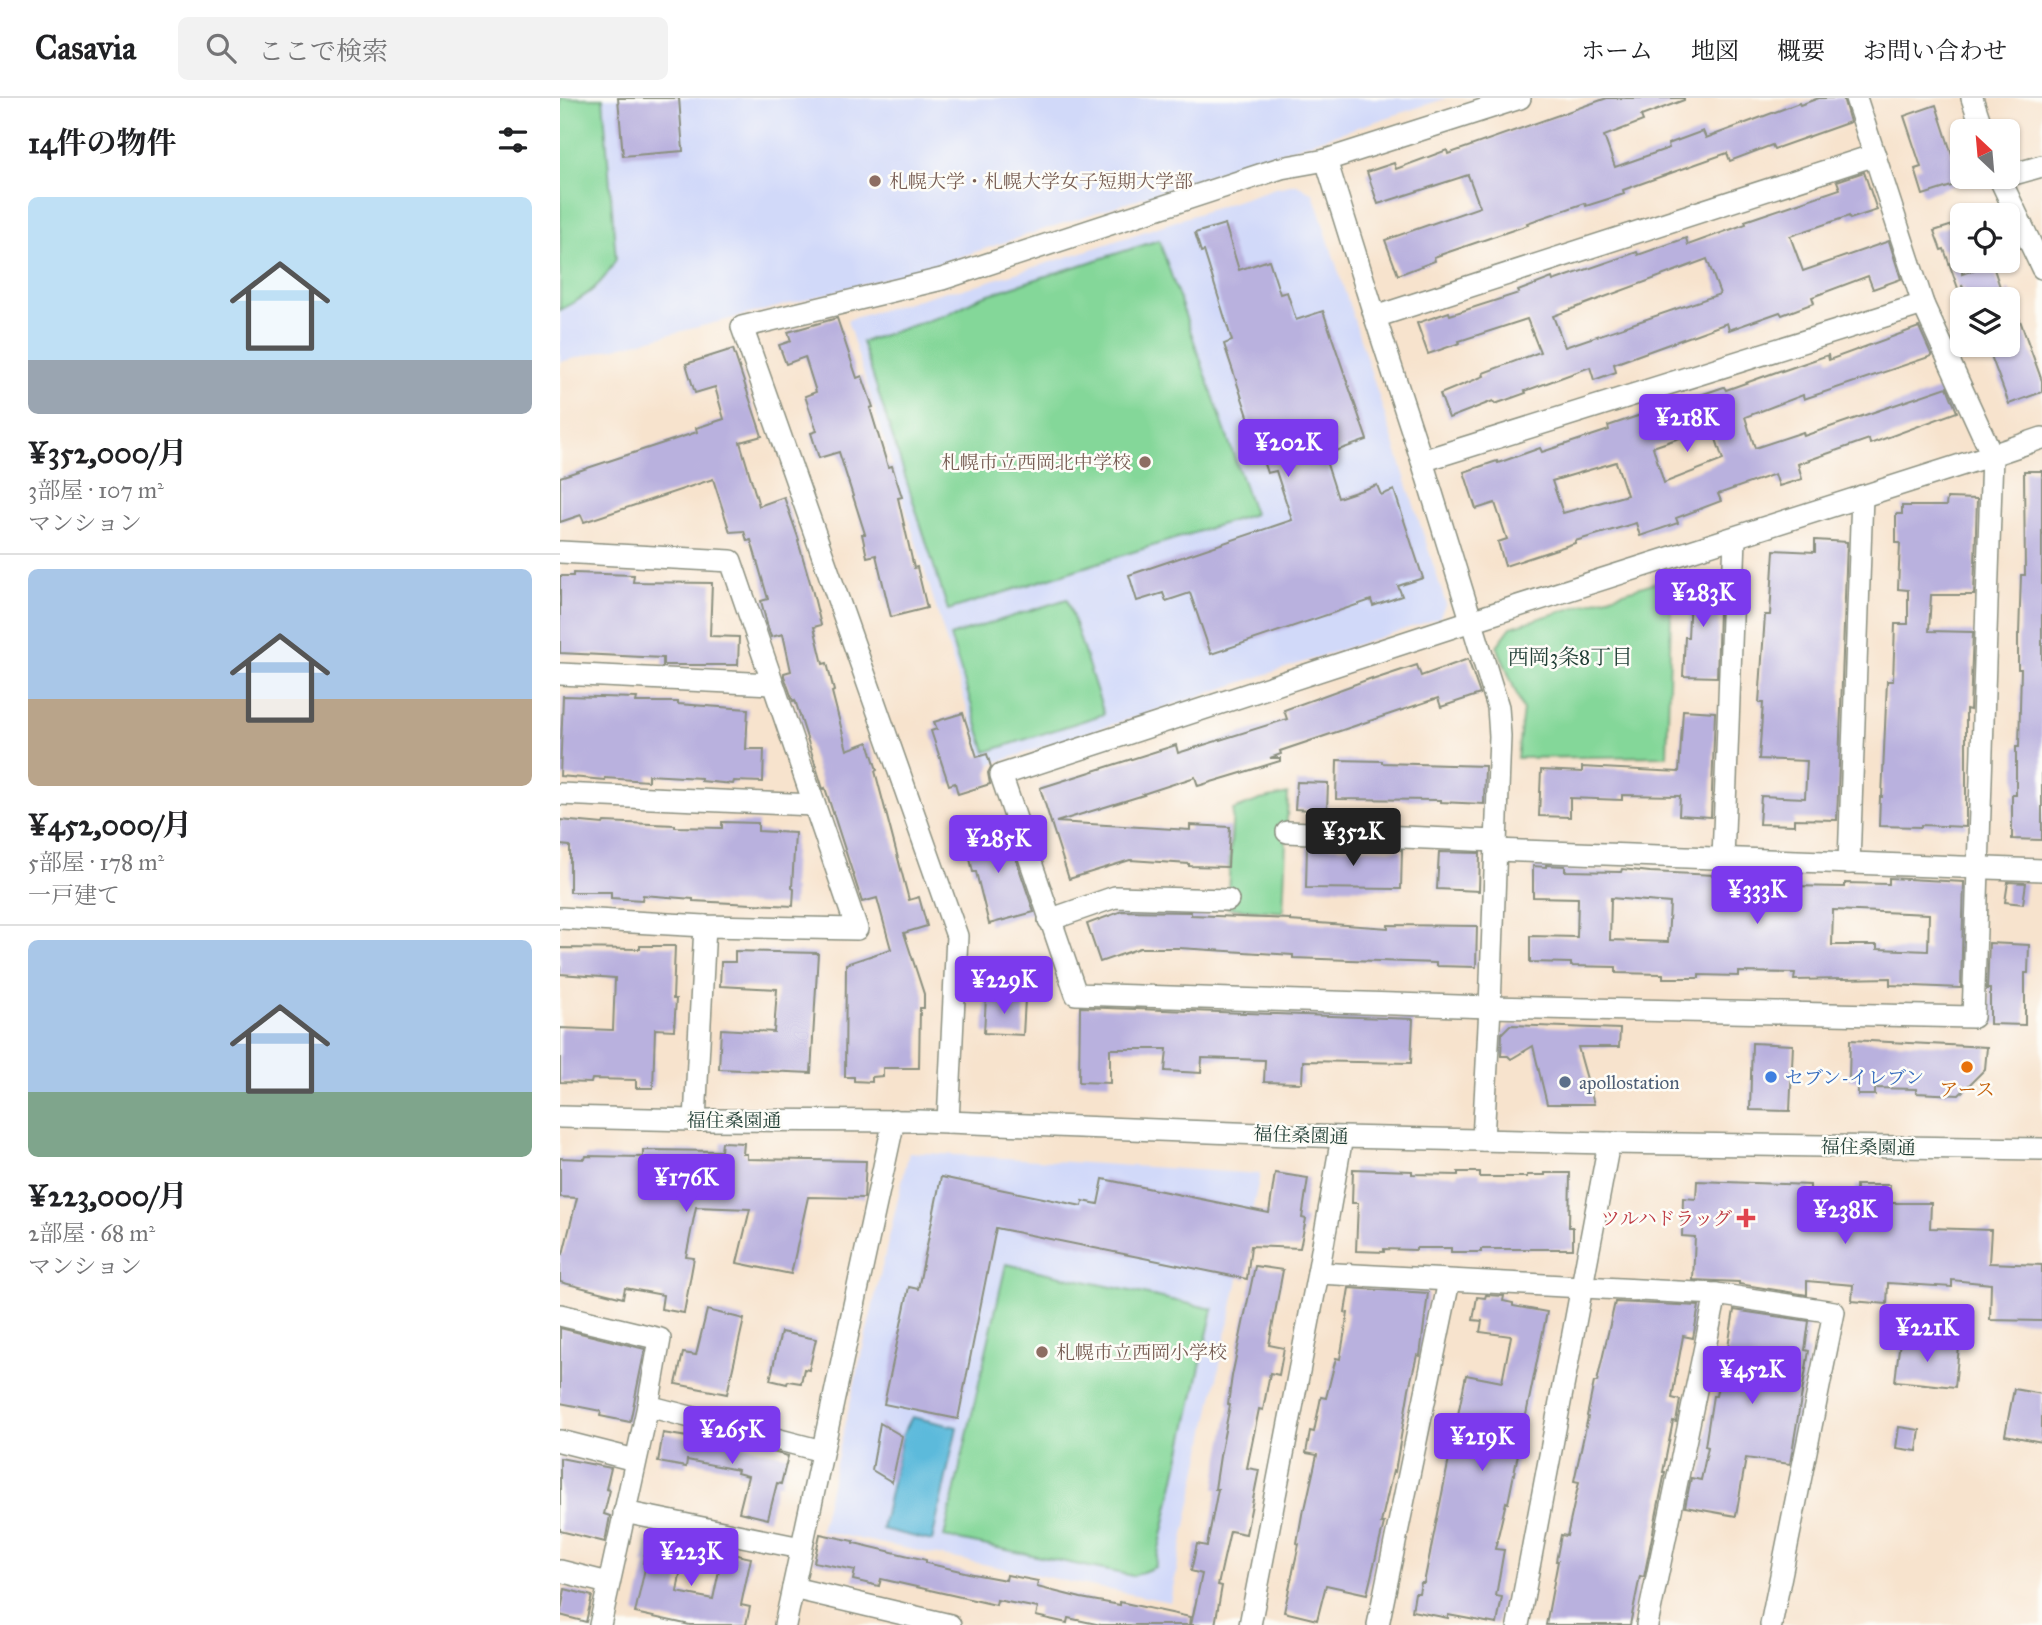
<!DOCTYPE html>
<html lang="ja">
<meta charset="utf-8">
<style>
:root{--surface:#fff;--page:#f2f2f2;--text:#202124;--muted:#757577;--line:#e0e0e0;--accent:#7c3aed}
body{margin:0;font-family:"IM FELL Great Primer","Noto Serif JP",serif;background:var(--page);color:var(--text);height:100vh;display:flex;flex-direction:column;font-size:26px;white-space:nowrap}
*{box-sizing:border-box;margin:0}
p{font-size:23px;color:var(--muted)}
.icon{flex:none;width:38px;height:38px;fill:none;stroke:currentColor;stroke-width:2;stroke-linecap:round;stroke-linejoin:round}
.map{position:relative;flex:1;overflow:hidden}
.details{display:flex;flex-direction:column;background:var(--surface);width:560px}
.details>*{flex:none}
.needle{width:46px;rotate:334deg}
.tools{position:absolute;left:1390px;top:21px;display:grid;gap:14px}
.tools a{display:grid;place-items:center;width:70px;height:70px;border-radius:10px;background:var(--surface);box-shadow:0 2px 5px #0004;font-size:35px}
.price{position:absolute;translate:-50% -60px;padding:0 16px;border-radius:7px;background:var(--accent);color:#fff;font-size:23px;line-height:46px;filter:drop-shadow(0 2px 4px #0008)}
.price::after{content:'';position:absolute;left:50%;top:42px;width:21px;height:16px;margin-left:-10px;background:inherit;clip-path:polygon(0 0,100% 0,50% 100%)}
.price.active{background:#222;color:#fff}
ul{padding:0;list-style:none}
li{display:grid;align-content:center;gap:14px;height:371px;padding:0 28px}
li+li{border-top:2px solid var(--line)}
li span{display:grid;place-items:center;height:217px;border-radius:10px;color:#555}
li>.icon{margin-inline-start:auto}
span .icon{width:126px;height:126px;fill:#fffc;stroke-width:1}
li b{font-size:30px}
h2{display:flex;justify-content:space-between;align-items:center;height:84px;padding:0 28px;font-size:30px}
header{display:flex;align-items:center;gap:42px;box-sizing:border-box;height:98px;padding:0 35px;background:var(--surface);border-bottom:2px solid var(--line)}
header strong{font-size:33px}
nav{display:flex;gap:38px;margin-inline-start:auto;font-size:24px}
.search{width:490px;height:63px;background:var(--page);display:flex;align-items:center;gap:18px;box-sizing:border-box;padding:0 24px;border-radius:10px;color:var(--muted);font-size:26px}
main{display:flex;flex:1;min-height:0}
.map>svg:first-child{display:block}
</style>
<header>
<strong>Casavia</strong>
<div class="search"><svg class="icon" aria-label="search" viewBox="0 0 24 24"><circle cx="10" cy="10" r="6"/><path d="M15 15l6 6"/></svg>ここで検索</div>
<nav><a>ホーム</a><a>地図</a><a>概要</a><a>お問い合わせ</a></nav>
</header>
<main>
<section class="details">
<h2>14件の物件<svg class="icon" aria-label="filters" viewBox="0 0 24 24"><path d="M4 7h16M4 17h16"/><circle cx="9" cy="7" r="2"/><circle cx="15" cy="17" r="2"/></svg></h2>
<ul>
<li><span style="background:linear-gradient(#bfe0f5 75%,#9aa5b1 0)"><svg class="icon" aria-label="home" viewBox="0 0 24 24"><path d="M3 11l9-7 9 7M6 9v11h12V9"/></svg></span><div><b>¥352,000/月</b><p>3部屋 · 107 m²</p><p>マンション</p></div></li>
<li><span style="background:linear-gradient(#a9c7e8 60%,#b9a48a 0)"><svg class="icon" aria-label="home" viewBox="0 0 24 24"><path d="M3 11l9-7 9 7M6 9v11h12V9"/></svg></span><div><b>¥452,000/月</b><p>5部屋 · 178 m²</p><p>一戸建て</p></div></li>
<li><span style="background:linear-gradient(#a9c7e8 70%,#7fa58c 0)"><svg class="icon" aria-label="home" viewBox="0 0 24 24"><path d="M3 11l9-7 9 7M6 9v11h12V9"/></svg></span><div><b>¥223,000/月</b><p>2部屋 · 68 m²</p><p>マンション</p></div></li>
</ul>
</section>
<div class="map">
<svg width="1482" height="1527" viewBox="0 0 1482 1527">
<rect width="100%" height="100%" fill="#fdfcf7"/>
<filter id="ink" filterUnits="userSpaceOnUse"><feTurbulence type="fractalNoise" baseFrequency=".0143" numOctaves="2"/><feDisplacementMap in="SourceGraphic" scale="14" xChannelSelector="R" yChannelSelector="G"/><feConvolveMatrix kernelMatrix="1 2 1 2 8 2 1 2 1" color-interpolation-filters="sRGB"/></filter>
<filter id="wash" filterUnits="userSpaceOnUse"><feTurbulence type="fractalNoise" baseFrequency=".00686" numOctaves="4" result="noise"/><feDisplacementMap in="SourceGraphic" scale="28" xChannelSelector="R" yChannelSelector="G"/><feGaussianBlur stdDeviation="1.57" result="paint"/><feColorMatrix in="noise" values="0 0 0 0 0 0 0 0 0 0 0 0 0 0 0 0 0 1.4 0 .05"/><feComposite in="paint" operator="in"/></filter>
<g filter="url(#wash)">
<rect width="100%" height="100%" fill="#f7e3cd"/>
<!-- built -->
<g fill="#d1d9f9">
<path d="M0 0H887L375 167 229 206 0 264Z"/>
<path d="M736 86 753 95 886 506 879 520 425 668 287 222 386 193 400 192 507 159 715 90Z"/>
<path d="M349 1054 700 1076 610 1504 260 1433Z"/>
</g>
<!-- green -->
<g fill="#84d799" stroke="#528a66" stroke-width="2">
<path d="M0 0H43L56 161C42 188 27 198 0 212Z"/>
<path d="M599 142 694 416 388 512 302 244 388 216 420 199Z"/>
<path d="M1112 479 1107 658 957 660 963 612 937 548 951 529Z"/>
<path d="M507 501 544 616 426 654 390 538Z"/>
<path d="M728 696 723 814 667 810 673 712 700 702Z"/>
<path d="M446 1166 653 1211 595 1469 573 1478 384 1439Z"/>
</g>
<!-- water -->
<path fill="#5cbadb" stroke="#3e7c88" stroke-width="2" d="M352 1319 397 1329 372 1443 322 1431 342 1338Z"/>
<g id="blocks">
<!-- building -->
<g fill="#b9b1de" fill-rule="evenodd">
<path d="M58 0H119L123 53 63 58Z"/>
<path d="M1047 0H1124V2L1081 18 1083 23 1044 38 1055 69 1109 50 1108 46 1143 33 1146 40 1239 5 1240 7 1259 0H1283L1290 24 1214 51 1212 47 1170 63 1167 55 1063 92 1064 96 1026 108 1025 105 967 125 968 127 874 159 875 163 838 177 825 142 920 109 908 77 818 106 807 74 834 65 836 71 887 52 888 56Z"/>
<path d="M1376 7 1401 85 1363 97 1355 71 1361 69 1344 18Z"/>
<path d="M1304 74 1317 112 1290 121 1289 118 1230 138 1243 173 1329 143 1341 181 1313 191 1308 178 1252 199 1254 205 1222 217 1220 214 1169 232 1167 225 1054 266 1056 274 1034 282 1030 269 965 293 966 295 935 306 933 303 889 320 880 296 924 278 923 275 980 254 967 221 899 243 900 245 868 256 857 225 889 214 890 217 959 195 958 193 992 180 993 183 1077 154 1078 157 1126 140 1128 147 1186 126 1185 123 1280 91 1277 83ZM1147 161 1160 196 1005 249 993 218Z"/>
<path d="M1402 124V176L1432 165 1444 201H1407L1402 187V193H1399L1384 151 1381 152 1374 133Z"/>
<path d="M665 126 679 172 709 162 720 196 727 194 736 222 763 213 807 342 764 357 778 400 817 387 821 397 834 392 863 480 838 488 842 498 813 508 811 502 651 556 630 495 606 503 603 495 577 503 569 477 732 422 716 373 707 375 664 246 672 243 644 153 641 154 635 135Z"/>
<path d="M1447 192H1449L1482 283V294L1449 306 1427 247H1447Z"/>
<path d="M277 220 297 280 302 278 313 309 310 310 328 369 332 368 342 399 338 400 354 470 357 469 367 510 331 519 316 457 307 459 302 436H305L279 354 259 360 251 335 257 333 245 298 256 294 245 259 226 266 219 247 231 243 228 234Z"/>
<path d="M1359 229 1372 258 1244 301 1243 297 1185 319 1195 350 1243 334 1244 338 1387 289 1397 314 1310 346 1309 341 1238 366 1242 381 1219 388 1215 376 1158 396 1161 403 1116 420 1118 425 1080 438 1076 425 1015 443V445L945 468 938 444 947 441 935 405 916 411 904 374 937 363 938 365 980 350 982 354 1049 332 1048 328 1164 289 1166 292 1222 272V273L1268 257 1269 262ZM1152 329 1163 362 1104 385 1093 349ZM1056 364 1067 397 1003 415 992 383Z"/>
<path d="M173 251 202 338 180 344 199 408 224 399 239 442 238 443 252 491 261 527 254 529 263 566 267 565 274 593 272 594 287 652 308 644 317 672 315 673 349 802 359 799 367 828 344 835 364 896V910H360L359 970H323V978L312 979V984L294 983V979H285L286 866 331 851 317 800 302 804 265 690 263 691 235 602 233 603 224 578V575L231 573 223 536 211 539 208 530 201 503 208 501 191 442 187 443 184 433 170 434 153 381 24 424 21 417 0 424V379L137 334 136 330 164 321 155 289 135 295 126 266Z"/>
<path d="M1464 373H1482V742L1452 741V697H1456V649H1459L1461 571H1458V536H1459L1461 477H1465Z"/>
<path d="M1387 400 1417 401 1414 497H1371L1369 533 1413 534 1410 612 1406 611V729L1361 727V729L1319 728 1320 699H1322L1327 583H1333L1335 526H1348V492L1338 491 1340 445H1336V416H1342V408H1386Z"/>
<path d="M1255 442 1287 444 1277 722 1234 721V727L1199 726 1201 698 1245 700 1247 663 1199 661 1203 605H1199L1205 517H1210L1214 452 1255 454Z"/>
<path d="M13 475 74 477 73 484 152 485 150 538 179 539 178 567H103V560L0 555V478H13Z"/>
<path d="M1131 479 1160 480 1157 579 1123 578 1125 539H1128Z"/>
<path d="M908 561 920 596 881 609 878 600 720 653 721 656 710 660H720V663L678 676 638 688 635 679 583 696 584 697 496 724 630 732V727L670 729 668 769 629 768V766L570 762 509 781 480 690 616 647 618 655 727 621 724 612 812 580V582L857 567 861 578Z"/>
<path d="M3 598 77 600 76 604H118V606L188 611 186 651H204L203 684 174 683 173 686 141 683V680L88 677V683L45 680V682L0 678Z"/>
<path d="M1123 612 1155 614 1151 719 1119 717 1120 698 1062 697V702L1010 700V719L979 718 981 672 1022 674V669L1119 674Z"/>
<path d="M403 615 417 659 427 656 431 669 428 675 430 686 398 696 395 685 389 687 371 633 377 631 374 624Z"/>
<path d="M777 662 822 663V665L925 668 924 706 880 704V702L776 701Z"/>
<path d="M737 684 768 685 767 713 735 711Z"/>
<path d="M0 722 43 726 44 724 115 727V729L162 730V724L198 725V733L235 735 232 790 234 791 233 808 133 803V801L83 797 82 802 51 800V794H10V748L0 747Z"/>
<path d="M445 729 474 814 429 826 416 774H413L405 738Z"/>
<path d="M747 748 842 752 841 791 746 790Z"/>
<path d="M879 754 920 755 919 793 877 791Z"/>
<path d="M986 767 1005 768V773L1061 774 1062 771 1090 774 1155 777V774L1229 779V788L1285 789V785L1329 786V780L1404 784 1401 890 1330 887V880L1234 882 1235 875 1179 874V878L1139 877V880H1103V876L1056 875V869L1011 868V865L970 864V838L1017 839 1018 800 973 799V768L986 769ZM1051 800 1110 805 1108 844 1050 842ZM1273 812 1369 816 1368 853 1317 851V847H1272Z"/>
<path d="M1448 784 1466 785 1463 806 1445 804Z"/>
<path d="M562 813 631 814V817L730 821V823L828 830V827L917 828 916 869 876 868V865L733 860V857L619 850H580L540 864 527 826Z"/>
<path d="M1429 845 1469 847 1468 875H1465V927L1430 926V891H1427Z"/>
<path d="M80 848H115L113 901H116L114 932 95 931 93 990H76V982L32 981 31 985 0 984V930L53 932 55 880 0 876V850L80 851Z"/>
<path d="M175 853 258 855 251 975 159 971 161 931 214 934 217 891 160 888 161 864H175Z"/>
<path d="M426 899 465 901 463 937 424 935Z"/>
<path d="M520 909 853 921 851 965 743 963 742 985 704 984 705 962 642 960 641 975 605 973 607 951H550V985L519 984Z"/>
<path d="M950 927 1060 931 1059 949H1018L1034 1006H987L973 948 951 961 948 958H941L942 935Z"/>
<path d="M1290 942 1427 949 1425 971 1399 997 1356 995V991L1315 990V997H1298V982H1289Z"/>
<path d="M1192 945 1233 947 1230 1013 1190 1012Z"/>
<path d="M162 1044 184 1045 183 1056H187V1061L306 1063 304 1100 248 1099 231 1176 177 1165 190 1111 136 1109 126 1159 134 1160 124 1215 101 1211 103 1197 65 1190 63 1200 0 1184V1155L3 1156 17 1100 0 1099V1060L25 1061 26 1058 83 1059V1052L161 1053Z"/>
<path d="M793 1071 852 1073V1076L898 1077V1074H920V1079H967V1077H985V1075H1010L1009 1129H1013V1151H921V1154H891V1150H856V1152L824 1151V1154L796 1153 798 1105H792Z"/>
<path d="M715 1075 748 1080 742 1120 746 1121 740 1150 691 1148 687 1181 436 1130 398 1321 324 1306 349 1189 358 1191 381 1079 522 1108 523 1103 538 1106 543 1081 709 1115Z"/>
<path d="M1137 1083 1250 1087V1107L1296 1104V1087H1330L1329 1105H1371L1370 1130 1431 1132 1429 1165 1482 1167V1223L1430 1222 1431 1186 1392 1182V1189L1328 1185 1327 1206 1292 1203 1293 1187 1247 1183V1197L1179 1186V1184L1133 1182 1135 1139 1122 1138 1123 1100 1136 1101Z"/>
<path d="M695 1168 723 1172 709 1247 724 1250 719 1277 710 1275 703 1312 699 1311 687 1370 699 1372 686 1436 670 1433 658 1487 662 1488 655 1527H631L642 1476 631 1473 637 1446 647 1448 658 1391H655L660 1358 670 1307 668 1306 672 1278Z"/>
<path d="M789 1190 868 1195 860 1258 857 1257 849 1291 835 1374 833 1373 821 1425H824L807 1496 766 1487 757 1522 724 1514 739 1446 737 1445 743 1411H745L757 1357 746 1355 750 1333 754 1334 761 1299 766 1300 776 1260 780 1261 788 1215 785 1214Z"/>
<path d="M926 1197 944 1198 943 1203 953 1205V1208L987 1214 948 1405 946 1404 935 1451 944 1452 936 1498 942 1499 937 1526 888 1517V1520L852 1513 855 1495H859L861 1485H864L906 1277 942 1284 951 1238 920 1234 922 1223 913 1222 917 1199 925 1200Z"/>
<path d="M1055 1204 1139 1208 1133 1240 1123 1238 1112 1300 1120 1302 1116 1324 1113 1323 1103 1374H1105L1084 1479 1080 1478 1070 1527H986L998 1463H996L1001 1437 1007 1438 1019 1384 1014 1383 1028 1319 1027 1318 1034 1284H1037Z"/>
<path d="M147 1212 184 1221 167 1296 116 1286 123 1255 136 1257Z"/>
<path d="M1174 1212 1249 1223 1245 1252 1249 1253 1230 1366 1186 1360 1176 1418 1125 1409 1131 1380 1141 1382 1148 1349 1145 1348 1153 1298H1156L1162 1267 1165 1268Z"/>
<path d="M0 1230 85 1251 70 1324 40 1318 41 1313 0 1305Z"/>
<path d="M221 1234 256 1241 249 1272 244 1271 241 1285 228 1283 227 1286 210 1282Z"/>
<path d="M1340 1243 1399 1249 1395 1289 1335 1283Z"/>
<path d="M1454 1291 1482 1296V1344L1445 1337Z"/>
<path d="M320 1325 342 1338 332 1384 312 1372Z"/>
<path d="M1339 1329 1360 1332 1357 1353 1336 1350Z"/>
<path d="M103 1335 140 1341 141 1336 228 1358 221 1386 217 1385 208 1421 179 1414 188 1378 177 1375 178 1372 127 1362 126 1369 98 1364Z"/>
<path d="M0 1360 51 1370 46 1391 50 1392 44 1416 50 1418 45 1444 0 1433Z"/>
<path d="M260 1436 294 1443V1445L366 1462V1465L413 1476 446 1482 447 1477 478 1483 477 1489 521 1500 560 1507V1504L630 1519 629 1527H541L508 1520 507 1525 476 1518 478 1510 437 1502 436 1507 321 1481 319 1488 293 1482 295 1472 254 1464Z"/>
<path d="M101 1437 126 1441 117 1494 153 1501 163 1454 191 1460 181 1507 190 1509 186 1527H130L75 1515 86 1466 83 1465 87 1445 99 1447Z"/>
<path d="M5 1491 32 1498 26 1524 0 1517Z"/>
</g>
</g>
</g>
<g filter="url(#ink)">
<use href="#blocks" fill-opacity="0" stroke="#8b9080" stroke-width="2"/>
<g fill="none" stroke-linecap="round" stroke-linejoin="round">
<!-- minor casing -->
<g stroke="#8b9080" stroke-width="24">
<g id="minor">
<path d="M1296 0 1363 206 1432 357 1413 919 930 909 516 896 441 677 911 523 1432 357 1482 340"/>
<path d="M1412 0 1423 33"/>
<path d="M1447 78 1482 68"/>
<path d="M1439 79 1482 170"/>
<path d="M815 219 1315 57"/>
<path d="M862 363 1363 206"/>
<path d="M0 454 171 463 297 831 145 828 0 820"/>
<path d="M0 576 212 586"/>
<path d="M0 696 254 707"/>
<path d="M727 734 936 743"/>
<path d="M936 752 1482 772"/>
<path d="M1163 761 1175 440"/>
<path d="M1289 765 1302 398"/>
<path d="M489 822 555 799 668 802"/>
<path d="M0 1019 135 1022 360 1023 782 1039 1049 1045 1482 1051"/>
<path d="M135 1022 145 828"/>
<path d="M388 1024 397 838 182 229 382 181 721 70 766 62"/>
<path d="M923 1042 930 909 940 638 938 609 862 363 815 219 766 62 960 0"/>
<path d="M758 1175 1156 1196 1274 1214 1211 1527"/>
<path d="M0 1217 100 1241 88 1308 40 1527"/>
<path d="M88 1308 262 1353"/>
<path d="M0 1343 75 1362"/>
<path d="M64 1414 241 1450"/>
<path d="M0 1473 48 1485"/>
<path d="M233 1490 390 1527"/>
<path d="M225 1527 334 1022"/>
<path d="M690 1527 758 1175 782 1039"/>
<path d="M818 1527 889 1183"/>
<path d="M958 1527 1049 1045"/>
<path d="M1087 1527 1156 1196"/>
</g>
</g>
<!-- minor -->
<use href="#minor" stroke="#fff" stroke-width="21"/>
</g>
</g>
<!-- markers -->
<g fill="#8d6e63" stroke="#fdfcf7" stroke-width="2.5">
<circle cx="315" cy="83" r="7"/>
<circle cx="585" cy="364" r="7"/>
<circle cx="482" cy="1254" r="7"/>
</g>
<circle fill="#e8710a" stroke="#fdfcf7" stroke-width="2.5" cx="1407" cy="969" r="7"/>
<circle fill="#3f7fe0" stroke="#fdfcf7" stroke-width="2.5" cx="1211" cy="979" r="7"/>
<circle fill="#5c6f8a" stroke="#fdfcf7" stroke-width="2.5" cx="1005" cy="984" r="7"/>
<path fill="#e0444e" stroke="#fdfcf7" stroke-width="2.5" d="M1182.5 1109.5h7v7h7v7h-7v7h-7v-7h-7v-7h7z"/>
<g text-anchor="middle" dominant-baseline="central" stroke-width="5" stroke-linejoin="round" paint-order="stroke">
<!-- education labels -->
<g font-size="19" fill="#785e54" stroke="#fdfcf7" text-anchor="start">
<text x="329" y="83">札幌大学・札幌大学女子短期大学部</text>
<text x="571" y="364" text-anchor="end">札幌市立西岡北中学校</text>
<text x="496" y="1254">札幌市立西岡小学校</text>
</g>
<!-- shop labels -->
<g font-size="19" fill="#366cbe" stroke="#fdfcf7" text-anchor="start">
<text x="1225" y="979">セブン-イレブン</text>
</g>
<!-- service labels -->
<g font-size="19" fill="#4e5e75" stroke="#fdfcf7" text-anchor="start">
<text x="1019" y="984">apollostation</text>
</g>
<!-- food labels -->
<g font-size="19" fill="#c56008" stroke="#fdfcf7">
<text x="1407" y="991">アース</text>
</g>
<!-- street labels -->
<g font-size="19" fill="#1f3d34" stroke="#fdfcf7">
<text x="174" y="1022">福住桑園通</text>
<text transform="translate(741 1037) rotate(2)">福住桑園通</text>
<text transform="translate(1308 1049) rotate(1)">福住桑園通</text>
</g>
<!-- health labels -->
<g font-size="19" fill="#be3a42" stroke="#fdfcf7" text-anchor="end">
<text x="1172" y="1120">ツルハドラッグ</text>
</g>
<!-- neighbourhood labels -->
<g font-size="21" fill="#1f3d34" stroke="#fdfcf7">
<text x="1010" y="559">西岡3条8丁目</text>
</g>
</g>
</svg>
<div class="tools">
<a><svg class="needle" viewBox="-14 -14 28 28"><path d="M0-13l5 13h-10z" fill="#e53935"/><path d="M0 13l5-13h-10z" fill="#757577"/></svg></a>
<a><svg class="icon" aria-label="locate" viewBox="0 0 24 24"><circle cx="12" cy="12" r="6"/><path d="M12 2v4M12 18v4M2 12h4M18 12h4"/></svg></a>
<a><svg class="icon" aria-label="layers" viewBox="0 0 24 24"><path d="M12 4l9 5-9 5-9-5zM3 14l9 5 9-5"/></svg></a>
</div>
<b class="price" style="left:1127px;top:356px">¥218K</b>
<b class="price" style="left:728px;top:381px">¥202K</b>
<b class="price" style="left:1143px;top:531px">¥283K</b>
<b class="price active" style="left:793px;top:770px">¥352K</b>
<b class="price" style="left:438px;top:777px">¥285K</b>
<b class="price" style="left:1197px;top:828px">¥333K</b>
<b class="price" style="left:444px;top:918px">¥229K</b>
<b class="price" style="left:126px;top:1116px">¥176K</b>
<b class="price" style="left:1285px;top:1148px">¥238K</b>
<b class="price" style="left:1367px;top:1266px">¥221K</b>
<b class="price" style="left:1192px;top:1308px">¥452K</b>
<b class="price" style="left:172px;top:1368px">¥265K</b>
<b class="price" style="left:922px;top:1375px">¥219K</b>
<b class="price" style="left:131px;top:1490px">¥223K</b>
</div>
</main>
